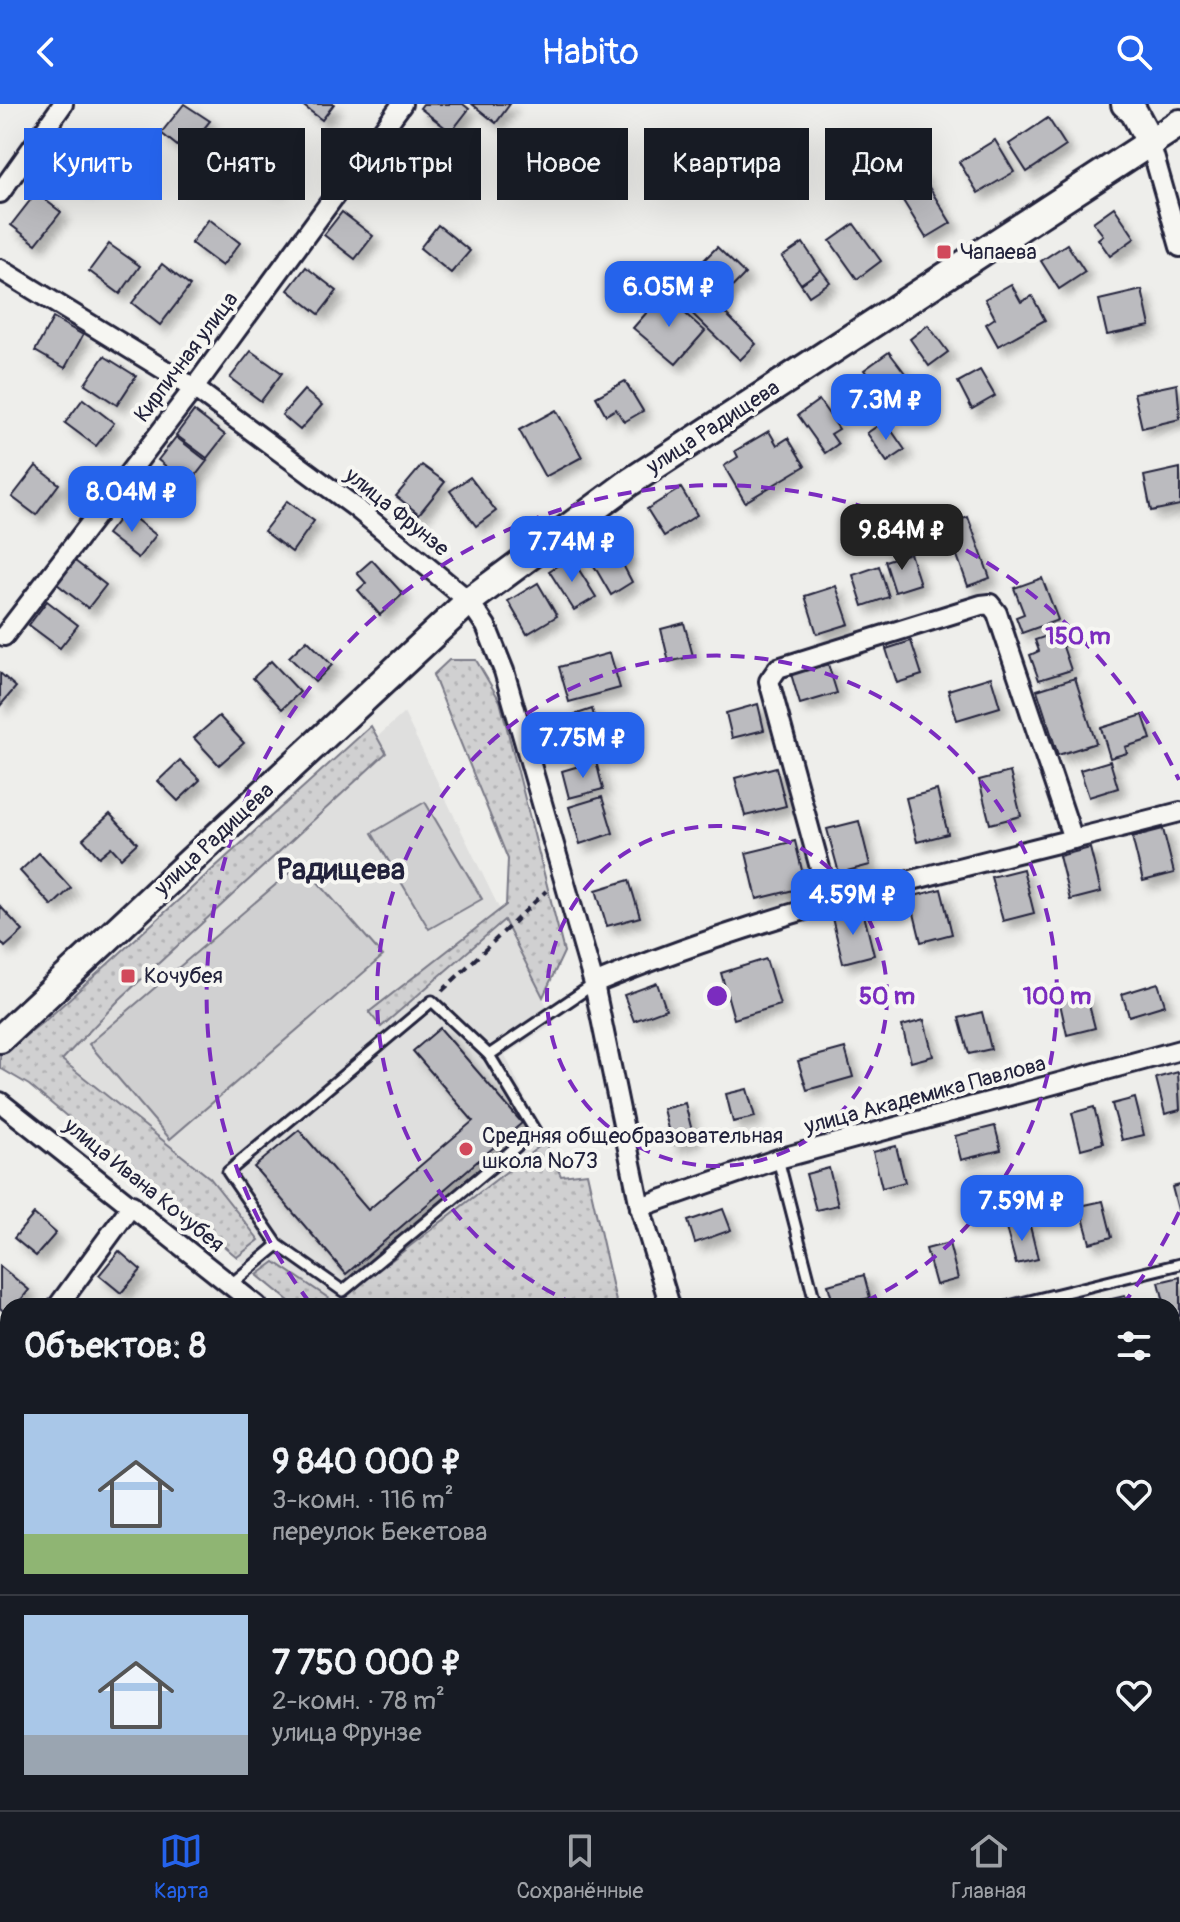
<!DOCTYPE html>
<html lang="ru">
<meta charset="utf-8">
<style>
:root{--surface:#171b24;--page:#242831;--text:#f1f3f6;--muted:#9ea1a6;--line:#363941;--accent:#2563eb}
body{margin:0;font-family:Pangolin,sans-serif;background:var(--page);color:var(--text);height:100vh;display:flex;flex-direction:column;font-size:30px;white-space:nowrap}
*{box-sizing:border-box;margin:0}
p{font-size:26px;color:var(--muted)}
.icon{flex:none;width:44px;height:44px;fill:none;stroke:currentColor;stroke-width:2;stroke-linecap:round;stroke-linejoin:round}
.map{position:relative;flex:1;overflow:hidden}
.details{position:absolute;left:0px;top:1194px;width:1180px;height:512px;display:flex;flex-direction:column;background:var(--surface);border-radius:24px 24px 0 0;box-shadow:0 8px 32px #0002}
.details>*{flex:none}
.hud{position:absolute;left:24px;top:24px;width:1132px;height:72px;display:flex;gap:16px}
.price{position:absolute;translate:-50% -68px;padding:0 18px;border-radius:16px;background:var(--accent);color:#fff;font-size:26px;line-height:52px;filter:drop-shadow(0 2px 4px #0008)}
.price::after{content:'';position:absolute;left:50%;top:48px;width:24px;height:18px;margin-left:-12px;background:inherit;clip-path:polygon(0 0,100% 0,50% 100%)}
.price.on{background:#222;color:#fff}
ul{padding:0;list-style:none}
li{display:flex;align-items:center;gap:24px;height:200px;padding:0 24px}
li+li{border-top:2px solid var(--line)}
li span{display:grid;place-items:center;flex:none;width:224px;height:160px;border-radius:0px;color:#555}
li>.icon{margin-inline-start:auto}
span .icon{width:96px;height:96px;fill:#fffc;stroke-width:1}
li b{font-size:34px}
h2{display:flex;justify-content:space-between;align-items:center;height:96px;padding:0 24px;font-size:34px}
.pill{padding:0 28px;border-radius:0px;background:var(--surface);box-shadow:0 8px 32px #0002;font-size:28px;line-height:72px}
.pill.on{background:var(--accent);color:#fff}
header{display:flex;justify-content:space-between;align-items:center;height:104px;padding:0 24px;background:var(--accent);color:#fff;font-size:36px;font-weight:600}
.dock{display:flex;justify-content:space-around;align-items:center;height:112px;border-top:2px solid var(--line);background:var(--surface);font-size:22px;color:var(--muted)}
.dock a{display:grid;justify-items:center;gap:4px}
.dock .on{color:var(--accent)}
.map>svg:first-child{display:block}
</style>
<header><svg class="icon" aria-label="back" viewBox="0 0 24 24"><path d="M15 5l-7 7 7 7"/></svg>Habito<svg class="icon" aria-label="search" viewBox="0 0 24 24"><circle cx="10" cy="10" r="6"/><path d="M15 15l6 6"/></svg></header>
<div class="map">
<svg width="1180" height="1706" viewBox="0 0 1180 1706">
<defs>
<pattern id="green-dots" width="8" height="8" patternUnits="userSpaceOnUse" patternTransform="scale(2)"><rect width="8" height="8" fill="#d0d0d1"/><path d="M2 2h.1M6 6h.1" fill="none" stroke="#b2b2b4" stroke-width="1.8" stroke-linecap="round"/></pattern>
<filter id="shadow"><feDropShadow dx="7" dy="7" stdDeviation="4" flood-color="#0004"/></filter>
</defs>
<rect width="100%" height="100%" fill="#eeeeeb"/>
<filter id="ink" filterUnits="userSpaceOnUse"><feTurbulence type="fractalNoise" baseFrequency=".0125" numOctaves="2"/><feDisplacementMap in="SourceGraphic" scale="16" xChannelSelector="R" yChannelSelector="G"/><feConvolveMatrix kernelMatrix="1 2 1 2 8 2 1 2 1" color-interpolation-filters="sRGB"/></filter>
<g filter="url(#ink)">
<!-- built -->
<path fill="#dfdfde" d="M404 609 555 919 505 951 561 1071 587 1069 617 1202H295L29 981 12 959Z"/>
<!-- green -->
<g fill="url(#green-dots)" stroke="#797986" stroke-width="2">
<path d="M449 556H476L500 597 564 848 543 893 504 816 381 923 369 908 506 801 508 755 433 571Z"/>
<path d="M371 622 386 649 120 895 62 956 210 1074 259 1136 237 1153 29 981 0 964V951L47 915Z"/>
<path d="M545 1038 561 1072 587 1069 617 1202H295L257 1171 275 1158 336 1199Z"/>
</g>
<!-- pitch -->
<g fill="#d0d0d1" stroke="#797986" stroke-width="2">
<path d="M425 698 482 795 429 825 372 729Z"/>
<path d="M301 759 383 852 170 1035 89 940Z"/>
</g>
<!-- building -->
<g fill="#bbbbbf" stroke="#22223b" stroke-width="2" filter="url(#shadow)">
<path d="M184 0 210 17 185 48 161 29Z"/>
<path d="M301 0H334L322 16Z"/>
<path d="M423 0H463L469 5 451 28 420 4Z"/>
<path d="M472 0H510L496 19Z"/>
<path d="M1048 14 1066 42 1027 68 1009 40Z"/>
<path d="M407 34 438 58 420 81 389 57Z"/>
<path d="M995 36 1014 68 978 89 959 58Z"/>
<path d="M72 37 105 60 87 86 54 63Z"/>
<path d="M260 37 291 61 273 84 243 60Z"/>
<path d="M919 67 951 119 926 134 894 82Z"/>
<path d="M36 89 61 108 36 140 11 121Z"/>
<path d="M1114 103 1135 134 1110 152 1098 135 1103 131 1093 118Z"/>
<path d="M342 108 373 132 355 155 324 131Z"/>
<path d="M209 115 240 139 222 162 191 139Z"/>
<path d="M854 120 881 157 857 175 830 137Z"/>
<path d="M438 121 470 147 451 169 420 144Z"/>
<path d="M803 139 821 166 801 180 782 153Z"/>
<path d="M109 140 140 162 120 190 89 167Z"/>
<path d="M1067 140 1085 168 1059 185 1041 157Z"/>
<path d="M717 143 745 170 716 200 756 240 740 256 671 189Z"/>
<path d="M162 160 190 182 160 221 132 199Z"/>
<path d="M306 163 337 187 319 210 288 186Z"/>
<path d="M821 166 830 178 809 192 801 180Z"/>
<path d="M1011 180 1021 198 1032 192 1045 216 998 242 986 220 995 214 985 195Z"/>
<path d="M1142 186 1150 222 1107 231 1099 196Z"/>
<path d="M663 190 705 227 676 260 633 224Z"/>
<path d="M53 214 83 231 65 264 35 247Z"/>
<path d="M928 221 948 248 929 262 910 235Z"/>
<path d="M251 247 282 269 261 297 230 274Z"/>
<path d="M889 248 911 277 886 296 864 266Z"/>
<path d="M104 252 136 272 117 301 85 280Z"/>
<path d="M980 266 995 292 972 305 958 278Z"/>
<path d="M625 277 643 307 624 318 616 305 606 311 596 293Z"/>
<path d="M1177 280 1180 315 1142 324 1134 289Z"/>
<path d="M304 286 322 301 300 326 282 311Z"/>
<path d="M83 295 114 319 96 342 65 319Z"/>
<path d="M819 296 839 325 831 330 838 340 825 349 798 311Z"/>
<path d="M556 306 582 353 545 373 519 326Z"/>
<path d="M194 307 225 331 207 354 176 331Z"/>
<path d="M885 317 905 346 887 358 867 329Z"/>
<path d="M769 327 777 341 788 334 805 362 745 398 724 362 738 353 735 347Z"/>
<path d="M176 333 207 357 189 380 158 356Z"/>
<path d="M422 361 445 378 419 410 396 392Z"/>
<path d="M36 362 59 380 36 411 12 393Z"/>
<path d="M1180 364V401L1151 407 1144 372Z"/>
<path d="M470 373 496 407 476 422 450 387Z"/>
<path d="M681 384 697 411 664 432 647 405Z"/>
<path d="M287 397 314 417 292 448 264 427Z"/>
<path d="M125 407 156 431 138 454 107 430Z"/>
<path d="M968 413 990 474 968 482 946 421Z"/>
<path d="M615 432 629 455 622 459 632 478 611 491 586 448Z"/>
<path d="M910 449 920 480 895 488 885 457Z"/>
<path d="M571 453 596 493 574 506 549 467Z"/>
<path d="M372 456 403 490 380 511 358 486 366 479 357 469Z"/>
<path d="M75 457 106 481 88 504 57 480Z"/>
<path d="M879 462 889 493 863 502 853 471Z"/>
<path d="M1042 474 1058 516 1022 529 1016 513 1024 510 1014 484Z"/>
<path d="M538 479 557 512 527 530 508 497Z"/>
<path d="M836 482 849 520 817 530 805 492Z"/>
<path d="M47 497 78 521 60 544 29 521Z"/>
<path d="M684 519 693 552 669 558 661 525Z"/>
<path d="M1058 528 1071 566 1039 576 1030 551 1039 547 1035 536Z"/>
<path d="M307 536 332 561 315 578 289 553Z"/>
<path d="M911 537 922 571 897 579 886 545Z"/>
<path d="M610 549 620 584 569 598 559 563Z"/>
<path d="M271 557 300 588 282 605 253 574Z"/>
<path d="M828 560 837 589 800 600 791 570Z"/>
<path d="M0 569 16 583 0 602Z"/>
<path d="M991 573 1000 603 957 616 948 586Z"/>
<path d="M1075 574 1096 639 1058 651 1037 586Z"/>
<path d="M758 600 764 626 732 634 726 609Z"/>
<path d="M592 605 603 642 570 652 559 616Z"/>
<path d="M1143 611 1151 635 1125 643 1127 649 1110 654 1101 624Z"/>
<path d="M219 612 244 639 219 661 194 634Z"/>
<path d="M180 656 200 676 178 697 158 677Z"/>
<path d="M596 657 603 685 569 694 562 667Z"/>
<path d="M1110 657 1118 684 1089 693 1080 666Z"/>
<path d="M776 663 786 702 745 712 735 674Z"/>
<path d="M1010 668 1021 712 990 720 979 676Z"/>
<path d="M937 686 948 730 917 738 906 694Z"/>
<path d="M602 693 613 729 580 740 569 703Z"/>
<path d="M110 710 137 739 121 754 111 743 99 753 83 735Z"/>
<path d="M859 717 870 761 839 769 827 725Z"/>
<path d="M1163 725 1174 769 1143 777 1132 733Z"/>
<path d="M795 737 806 783 757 795 746 749Z"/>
<path d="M1090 744 1101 788 1070 796 1059 752Z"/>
<path d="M39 749 71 784 52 802 20 767Z"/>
<path d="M1023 765 1034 809 1003 817 991 773Z"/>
<path d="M629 776 640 813 607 822 596 786Z"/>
<path d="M941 785 952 830 921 838 910 793Z"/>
<path d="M0 802 23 827 5 843 0 837Z"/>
<path d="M863 807 874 851 843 859 832 814Z"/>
<path d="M766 855 780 901 734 915 721 869Z"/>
<path d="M657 879 666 905 634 917 624 891Z"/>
<path d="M1158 879 1165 901 1129 912 1122 890Z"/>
<path d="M1086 889 1095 924 1067 931 1059 895Z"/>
<path d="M982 908 991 945 969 950 959 914Z"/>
<path d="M924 916 933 952 911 958 902 922Z"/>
<path d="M440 924 522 1019 346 1170 254 1063 299 1026 368 1106 473 1017 413 947Z"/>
<path d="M845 944 853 973 807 986 798 957Z"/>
<path d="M1178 968 1180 1006 1165 1010 1156 974Z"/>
<path d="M747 985 755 1013 733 1018 726 990Z"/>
<path d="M1135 994 1144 1031 1122 1036 1112 1000Z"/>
<path d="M685 999 694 1035 672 1041 663 1005Z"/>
<path d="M1094 1003 1103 1039 1081 1045 1072 1009Z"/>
<path d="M995 1022 1001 1046 961 1056 955 1032Z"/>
<path d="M896 1042 905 1078 882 1084 873 1048Z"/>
<path d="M829 1064 838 1101 816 1106 806 1070Z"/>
<path d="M1180 1081V1113L1172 1083Z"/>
<path d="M1103 1097 1112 1133 1090 1139 1080 1102Z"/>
<path d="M723 1105 731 1126 695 1139 688 1117Z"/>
<path d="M34 1110 56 1129 36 1152 14 1134Z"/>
<path d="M1029 1118 1038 1155 1016 1160 1006 1124Z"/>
<path d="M949 1139 958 1175 936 1181 926 1145Z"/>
<path d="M119 1147 141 1166 121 1189 99 1171Z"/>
<path d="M0 1162 29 1186 16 1202H8V1211L0 1204Z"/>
<path d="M864 1171 870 1194 834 1202 828 1181Z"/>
<path d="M1180 1173V1211L1172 1213V1202H1165L1159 1178Z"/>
<path d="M1125 1192 1128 1202H1104L1103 1197Z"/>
<path d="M1180 1251V1288L1172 1258V1253Z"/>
<path d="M0 1313 8 1319V1332L0 1342Z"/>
<path d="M1180 1452V1496L1176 1497 1172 1484V1454Z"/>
<path d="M8 1494V1520L0 1511V1501Z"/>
<path d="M1180 1584V1628L1175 1630 1172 1587Z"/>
<path d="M348 1698H382L385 1706H351Z"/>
</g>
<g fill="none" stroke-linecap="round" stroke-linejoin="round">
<!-- service casing -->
<g stroke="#22223b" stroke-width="15">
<g id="service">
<path d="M489 951 594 880"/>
<path d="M778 1055 816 1202"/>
<path d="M230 1181 278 1141 228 1068 432 897 489 951 535 1027 343 1187 278 1141"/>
<path d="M1009 1202 1180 1160"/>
<path d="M1172 1321 1180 1319"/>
<path d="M264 1698 270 1706"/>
</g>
</g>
<!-- minor casing -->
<g stroke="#22223b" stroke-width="24">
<g id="minor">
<path d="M1150 38 1180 143"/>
<path d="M0 89 63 0"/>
<path d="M0 165 194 284 355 403 469 497 486 522 504 567 594 880 640 1103 670 1202"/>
<path d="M4 532 194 284 402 0"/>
<path d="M829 797 769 577 778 564 981 501 990 500 997 509 1073 735"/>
<path d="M594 880C782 801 983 759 1180 708"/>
<path d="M0 998 257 1202"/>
<path d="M640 1103 778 1055 1180 946"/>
<path d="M58 1202 132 1101"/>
<path d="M1172 1545 1180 1543"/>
<path d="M0 1551 8 1560"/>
<path d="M786 1698 788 1706"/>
<path d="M614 1706 640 1698"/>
</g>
</g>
<!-- secondary casing -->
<g stroke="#22223b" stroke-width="32">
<g id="secondary">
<path d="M1125 0 1134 8 1150 38"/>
<path d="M0 935 469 497 630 378 1180 19"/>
</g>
</g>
<!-- path -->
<path stroke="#22223b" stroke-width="4" stroke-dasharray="8 6" stroke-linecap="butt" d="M442 887 546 787"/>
<!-- service -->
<use href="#service" stroke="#f6f6f2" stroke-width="9"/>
<!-- minor -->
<use href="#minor" stroke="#f6f6f2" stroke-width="18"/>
<!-- secondary -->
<use href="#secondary" stroke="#f6f6f2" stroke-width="26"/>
</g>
</g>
<!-- distance rings -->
<g fill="none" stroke="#7b2cbf" stroke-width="4" stroke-dasharray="14 10">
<circle cx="717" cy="892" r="170"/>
<path d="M576 1201A340 340 0 1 1 858 1201"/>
<path d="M1179 1108A510 510 0 0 1 1124 1199M310 1199A510 510 0 1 1 1179 676"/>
</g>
<!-- markers -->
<g fill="#d1495b" stroke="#f6f6f2" stroke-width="3">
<rect x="936" y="140" width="16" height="16" rx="4"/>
<rect x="120" y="864" width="16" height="16" rx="4"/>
<circle cx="466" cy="1045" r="8"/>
</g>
<g text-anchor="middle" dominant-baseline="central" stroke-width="8" stroke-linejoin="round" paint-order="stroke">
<!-- poi labels -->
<g font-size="22" fill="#22223b" stroke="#f6f6f2" text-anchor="start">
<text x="960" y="148">Чапаева</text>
<text x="144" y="872">Кочубея</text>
<text x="482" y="1032">Средняя общеобразовательная<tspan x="482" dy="25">школа №73</tspan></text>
</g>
<!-- street labels -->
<g font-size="22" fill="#22223b" stroke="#f6f6f2">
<text transform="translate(186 253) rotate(-53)">Кирпичная улица</text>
<text transform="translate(713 323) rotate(-33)">улица Радищева</text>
<text transform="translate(397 408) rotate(39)">улица Фрунзе</text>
<text transform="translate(214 735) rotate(-43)">улица Радищева</text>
<text transform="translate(925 991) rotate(-15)">улица Академика Павлова</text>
<text transform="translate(144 1081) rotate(39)">улица Ивана Кочубея</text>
</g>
<!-- district labels -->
<g font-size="30" font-weight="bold" fill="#22223b" stroke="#f6f6f2">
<text x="341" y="765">Радищева</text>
</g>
</g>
<circle cx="717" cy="892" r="12" fill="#7b2cbf" stroke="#f6f6f2" stroke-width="4"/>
<g font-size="24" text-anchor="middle" font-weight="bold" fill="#7b2cbf" stroke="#f6f6f2" stroke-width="8" stroke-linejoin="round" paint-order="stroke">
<text x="1078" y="540">150 m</text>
<text x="887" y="900">50 m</text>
<text x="1057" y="900">100 m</text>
</g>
</svg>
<b class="price" style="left:669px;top:225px">6.05M ₽</b>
<b class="price" style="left:886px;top:338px">7.3M ₽</b>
<b class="price" style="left:132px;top:430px">8.04M ₽</b>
<b class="price on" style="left:902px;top:468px">9.84M ₽</b>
<b class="price" style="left:572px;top:480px">7.74M ₽</b>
<b class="price" style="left:583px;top:676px">7.75M ₽</b>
<b class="price" style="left:853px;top:833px">4.59M ₽</b>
<b class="price" style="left:1022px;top:1139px">7.59M ₽</b>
<div class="hud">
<a class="pill on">Купить</a>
<a class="pill">Снять</a>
<a class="pill">Фильтры</a>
<a class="pill">Новое</a>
<a class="pill">Квартира</a>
<a class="pill">Дом</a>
</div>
<section class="details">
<h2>Объектов: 8<svg class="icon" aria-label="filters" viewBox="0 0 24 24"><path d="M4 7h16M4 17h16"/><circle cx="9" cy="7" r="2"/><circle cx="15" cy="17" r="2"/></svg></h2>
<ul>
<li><span style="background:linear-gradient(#a9c7e8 75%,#8fb573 0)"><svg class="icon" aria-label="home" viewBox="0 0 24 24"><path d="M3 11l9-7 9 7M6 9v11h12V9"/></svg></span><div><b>9 840 000 ₽</b><p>3-комн. · 116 m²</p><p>переулок Бекетова</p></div><svg class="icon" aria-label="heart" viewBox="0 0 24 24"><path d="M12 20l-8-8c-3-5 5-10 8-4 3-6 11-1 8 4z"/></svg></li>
<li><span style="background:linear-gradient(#a9c7e8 75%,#9aa5b1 0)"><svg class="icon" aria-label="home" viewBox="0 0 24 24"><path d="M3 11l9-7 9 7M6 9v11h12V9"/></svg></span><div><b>7 750 000 ₽</b><p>2-комн. · 78 m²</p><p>улица Фрунзе</p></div><svg class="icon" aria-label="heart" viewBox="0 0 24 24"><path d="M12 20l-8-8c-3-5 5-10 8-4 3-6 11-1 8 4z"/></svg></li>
</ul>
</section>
</div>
<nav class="dock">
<a class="on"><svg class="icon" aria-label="map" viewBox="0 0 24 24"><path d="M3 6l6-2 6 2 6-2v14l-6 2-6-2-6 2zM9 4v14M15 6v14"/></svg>Карта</a>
<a><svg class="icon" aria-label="saved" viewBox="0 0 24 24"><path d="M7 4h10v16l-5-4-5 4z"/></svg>Сохранённые</a>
<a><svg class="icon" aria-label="home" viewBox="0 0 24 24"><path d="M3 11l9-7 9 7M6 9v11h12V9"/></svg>Главная</a>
</nav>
